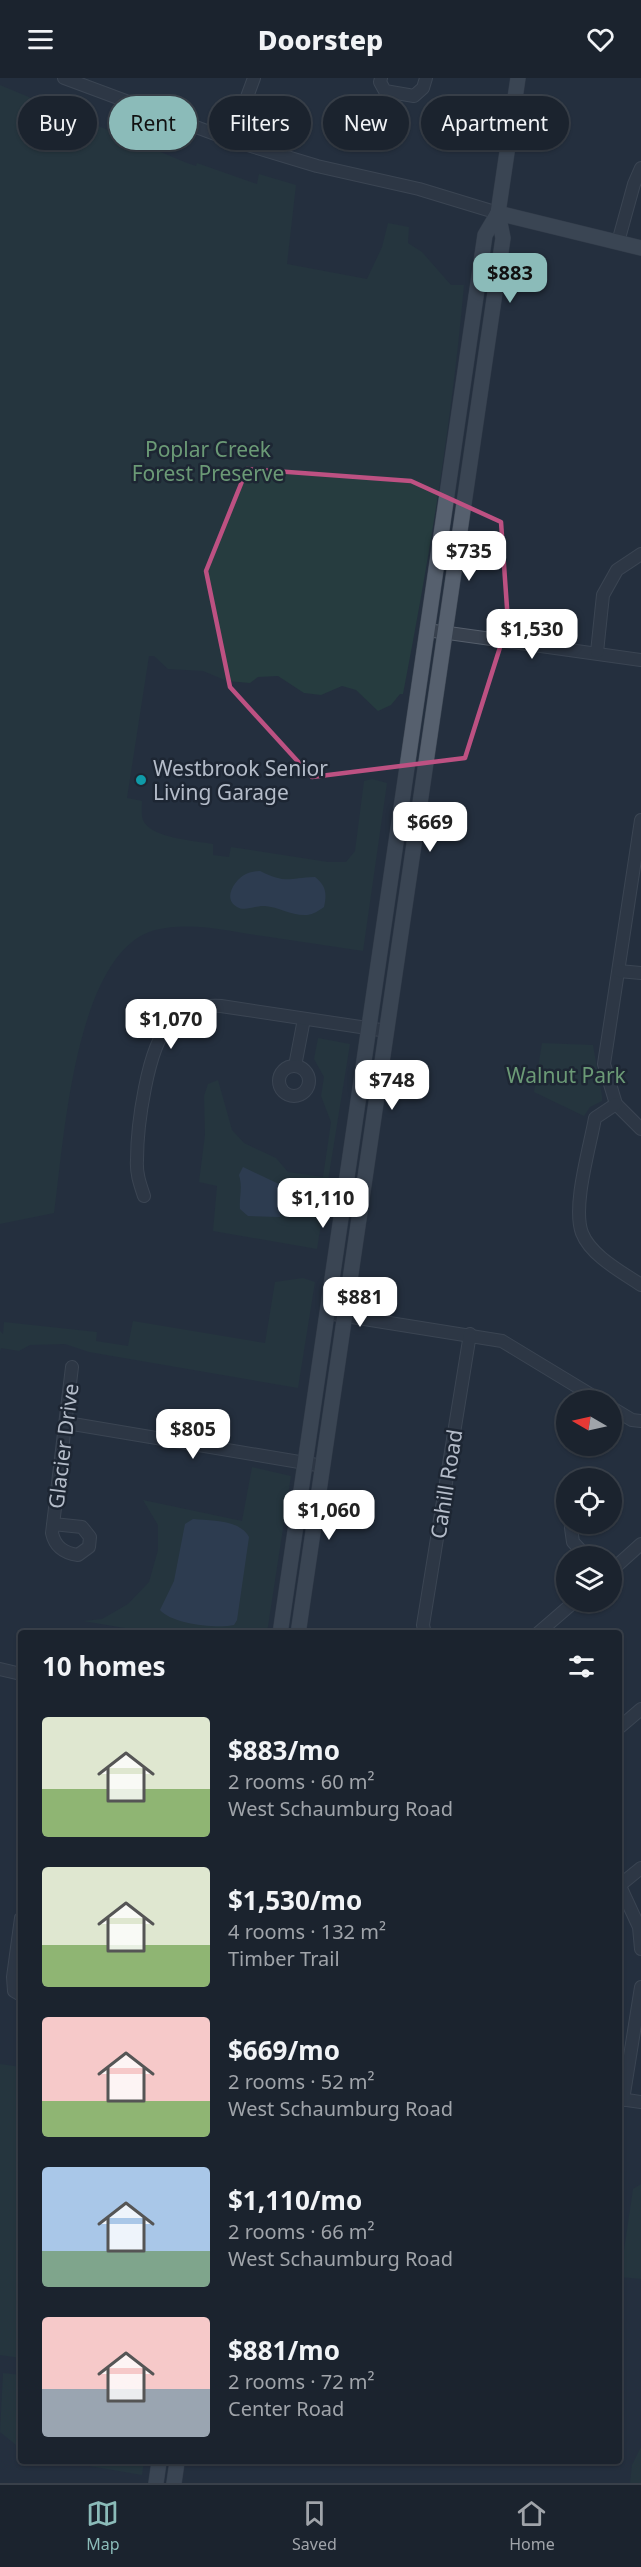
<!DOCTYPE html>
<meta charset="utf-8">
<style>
:root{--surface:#1b232e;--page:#282f3a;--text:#f1f3f6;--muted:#a0a4aa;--line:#39404a;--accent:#8bbbb9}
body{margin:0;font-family:"Noto Sans",sans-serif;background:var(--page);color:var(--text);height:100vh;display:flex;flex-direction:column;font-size:22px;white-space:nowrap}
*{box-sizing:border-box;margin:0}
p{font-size:20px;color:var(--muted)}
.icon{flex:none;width:33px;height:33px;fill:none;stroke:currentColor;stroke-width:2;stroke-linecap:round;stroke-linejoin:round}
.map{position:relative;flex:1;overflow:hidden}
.sheet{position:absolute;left:18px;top:1552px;width:604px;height:834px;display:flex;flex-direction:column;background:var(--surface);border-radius:6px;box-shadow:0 2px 4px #0004,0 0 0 2px var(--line)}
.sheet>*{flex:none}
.banner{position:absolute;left:18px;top:18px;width:606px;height:54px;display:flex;gap:12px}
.needle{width:39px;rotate:279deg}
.fabs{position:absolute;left:556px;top:1312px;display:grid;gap:12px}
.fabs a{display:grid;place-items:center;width:66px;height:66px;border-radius:50%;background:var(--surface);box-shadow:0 2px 4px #0004,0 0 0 2px var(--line);font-size:30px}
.price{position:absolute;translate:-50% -51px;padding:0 14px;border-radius:12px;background:#fff;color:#222;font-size:20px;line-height:39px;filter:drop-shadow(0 2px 3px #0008)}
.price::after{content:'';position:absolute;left:50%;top:36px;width:18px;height:14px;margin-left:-9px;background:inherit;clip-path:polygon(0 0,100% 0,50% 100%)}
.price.on{background:var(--accent);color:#111}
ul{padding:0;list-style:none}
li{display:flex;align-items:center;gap:18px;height:150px;padding:0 24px}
li span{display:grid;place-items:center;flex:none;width:168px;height:120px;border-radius:6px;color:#555}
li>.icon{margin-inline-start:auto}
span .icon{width:72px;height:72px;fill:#fffc;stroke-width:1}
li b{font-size:26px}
h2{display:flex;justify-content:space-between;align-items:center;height:72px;padding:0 24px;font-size:26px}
.tag{padding:0 21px;border-radius:27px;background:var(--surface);box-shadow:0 2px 4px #0004,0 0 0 2px var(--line);font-size:21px;line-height:54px}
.tag.on{background:var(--accent);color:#111}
header{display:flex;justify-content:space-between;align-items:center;height:78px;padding:0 24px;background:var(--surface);font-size:27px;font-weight:800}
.menu{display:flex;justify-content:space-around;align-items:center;height:84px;border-top:2px solid var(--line);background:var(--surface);font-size:16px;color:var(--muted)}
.menu a{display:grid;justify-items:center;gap:3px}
.menu .on{color:var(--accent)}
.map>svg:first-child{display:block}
</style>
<header><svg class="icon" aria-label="menu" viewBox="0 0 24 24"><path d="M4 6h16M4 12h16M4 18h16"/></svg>Doorstep<svg class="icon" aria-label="heart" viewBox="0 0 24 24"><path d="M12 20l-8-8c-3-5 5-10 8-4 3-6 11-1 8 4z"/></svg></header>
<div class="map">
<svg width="641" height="2405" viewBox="0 0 641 2405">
<rect width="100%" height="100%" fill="#242f3e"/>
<!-- green -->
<g fill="#263c3f">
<path d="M0 7 187 85 196 88 197 85 257 106 259 96 296 107 287 186 367 201 382 169 388 145 409 149 408 165 422 174 451 207H464C452 343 429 481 403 616H400L391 627 378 633 356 612 342 608 321 617 304 615 278 598 258 599 250 605 227 603 203 593 168 591 154 578H149L127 720 142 723C142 729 141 737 143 742 150 760 196 763 213 766V777L229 779 231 769 328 784H346L355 773 364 703 372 701 387 705 363 873C330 868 296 863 263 858 228 853 191 843 155 852 74 874 64 1065 54 1135L0 1146Z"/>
<path d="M318 960 350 966 317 1171 213 1153 217 1108 199 1104 205 1057 204 1018 208 1006 218 1002 232 1052 244 1065 276 1080 288 1094 323 1099 331 1044 321 1018 324 999 314 981Z"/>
<path d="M542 965 593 967 602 1018V1023L590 1029 584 1038 534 1014Z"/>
<path d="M303 1200 315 1204 298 1310 89 1274 65 1266 30 1267 19 1273 1 1270 0 1274V1253L3 1256 4 1244 97 1254 96 1263 128 1268 133 1243 265 1265 275 1204Z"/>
<path d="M252 1389 291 1398 267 1555H154L83 1543 102 1541 128 1526 149 1504 158 1472V1447L143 1422 242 1443Z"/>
<path d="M0 1986 21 1989V2280L0 2277Z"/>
<path d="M641 2106V2201L620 2199 633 2111Z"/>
<path d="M3 2295 21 2297V2371L0 2354Z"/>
<path d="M641 2369V2405H630L632 2387Z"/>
<path d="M66 2384H144L142 2397Z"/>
</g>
<!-- water -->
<g fill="#394c67">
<path d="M260 793C286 806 288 800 315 799 326 808 327 815 324 829 318 833 314 836 307 837 292 838 279 829 265 828 256 827 245 834 237 829 222 821 235 801 246 796 250 794 256 793 260 793Z"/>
<path d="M243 1089 281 1107 280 1139 248 1138 240 1131C239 1118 243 1110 239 1097Z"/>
<path d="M193 1441C211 1443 239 1441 249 1459L237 1542 234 1547C217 1551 172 1546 160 1532L174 1503 185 1446Z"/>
</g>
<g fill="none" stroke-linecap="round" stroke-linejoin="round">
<!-- minor casing -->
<g stroke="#565f6c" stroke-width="14">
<g id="minor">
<path d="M64 0 231 62 317 88 419 111 498 135"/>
<path d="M381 0 380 4 385 13 414 18 423 10 426 0"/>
<path d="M231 62 254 0"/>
<path d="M618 164 634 106 641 90"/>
<path d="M427 552 641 582"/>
<path d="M597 574 603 517 617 492 641 476"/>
<path d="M641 742 604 986 616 1026 641 1051"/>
<path d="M619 893 641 895"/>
<path d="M167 928 176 941"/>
<path d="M295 988 304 941"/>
<circle cx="294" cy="1003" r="15"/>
<path d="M616 1026 595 1040C590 1069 572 1128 582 1155 591 1178 622 1194 641 1207"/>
<path d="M144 1118C140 1106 136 1095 137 1082 137 1050 147 968 170 946 184 932 203 927 221 928L387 953"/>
<path d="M327 1235 502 1263 601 1323"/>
<path d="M612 1330 632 1342 641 1343"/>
<path d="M67 1345 323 1388"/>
<path d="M53 1446 82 1449 90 1459 89 1469 78 1477C64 1475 55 1469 52 1455L72 1289"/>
<path d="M571 1450 573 1464 587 1479"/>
<path d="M612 1492 641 1466"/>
<path d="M425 1556 423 1547 470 1256"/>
<path d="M537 1556 574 1524"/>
<path d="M0 1591 21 1596"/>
<path d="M620 1649 641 1631"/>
<path d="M620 1807 641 1790"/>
<path d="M620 1808 639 1849 641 1871"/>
<path d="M21 1840 13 1899 14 1913 21 1917"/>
<path d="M620 2021 641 2024"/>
<path d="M623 2022 641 1909"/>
</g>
</g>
<!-- major casing -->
<g stroke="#414a57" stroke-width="16">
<g id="major">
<path d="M498 135 641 170"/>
<path d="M280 1556 485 157 498 135"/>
<path d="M298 1556 503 160 498 135 518 0"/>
<path d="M156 2405 159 2384"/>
<path d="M174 2405 177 2384"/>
</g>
</g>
<!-- minor -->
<use href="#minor" stroke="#38414e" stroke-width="12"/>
<!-- major -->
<use href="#major" stroke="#56606e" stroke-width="15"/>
</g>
<!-- marked area -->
<path d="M0 0H641V2405H0ZM247 391 411 403 501 444 508 544 465 680 312 699 230 609 206 493Z" fill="#242f3e" fill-opacity=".55" fill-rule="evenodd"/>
<path fill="none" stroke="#bd5182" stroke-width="4.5" stroke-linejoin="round" d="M247 391 411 403 501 444 508 544 465 680 312 699 230 609 206 493Z"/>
<!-- markers -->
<circle fill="#0f9aa8" stroke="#1d2633" stroke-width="2" cx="141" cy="702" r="6"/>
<g text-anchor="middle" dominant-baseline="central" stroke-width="5" stroke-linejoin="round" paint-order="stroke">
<!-- park labels -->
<g font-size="21" fill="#6b9a76" stroke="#1d2633">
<text x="208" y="371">Poplar Creek<tspan x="208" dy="24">Forest Preserve</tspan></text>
<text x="566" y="997">Walnut Park</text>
</g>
<!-- poi labels -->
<g font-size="21" fill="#b4bcc9" stroke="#1d2633" text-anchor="start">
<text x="153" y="690">Westbrook Senior<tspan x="153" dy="24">Living Garage</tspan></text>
</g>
<!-- street labels -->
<g font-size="21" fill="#b4bcc9" stroke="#1d2633">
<text transform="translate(63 1368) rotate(-83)">Glacier Drive</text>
<text transform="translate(446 1406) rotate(-81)">Cahill Road</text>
</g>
</g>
</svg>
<div class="fabs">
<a><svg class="needle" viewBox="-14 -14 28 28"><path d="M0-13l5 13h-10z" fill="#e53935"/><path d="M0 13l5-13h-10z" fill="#a0a4aa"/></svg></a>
<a><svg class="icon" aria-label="locate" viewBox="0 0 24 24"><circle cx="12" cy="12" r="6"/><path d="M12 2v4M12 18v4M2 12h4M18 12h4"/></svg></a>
<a><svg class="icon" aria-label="layers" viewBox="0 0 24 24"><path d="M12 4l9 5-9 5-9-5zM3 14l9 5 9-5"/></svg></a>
</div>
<b class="price on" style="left:510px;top:226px">$883</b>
<b class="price" style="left:469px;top:504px">$735</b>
<b class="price" style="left:532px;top:582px">$1,530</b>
<b class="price" style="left:430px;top:775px">$669</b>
<b class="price" style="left:171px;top:972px">$1,070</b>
<b class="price" style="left:392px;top:1033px">$748</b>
<b class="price" style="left:323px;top:1151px">$1,110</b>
<b class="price" style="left:360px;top:1250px">$881</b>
<b class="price" style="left:193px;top:1382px">$805</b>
<b class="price" style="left:329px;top:1463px">$1,060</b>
<div class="banner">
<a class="tag">Buy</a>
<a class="tag on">Rent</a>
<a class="tag">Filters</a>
<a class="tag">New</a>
<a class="tag">Apartment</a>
</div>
<section class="sheet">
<h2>10 homes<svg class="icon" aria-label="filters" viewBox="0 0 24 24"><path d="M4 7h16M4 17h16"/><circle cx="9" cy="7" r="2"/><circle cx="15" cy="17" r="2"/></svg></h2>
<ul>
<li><span style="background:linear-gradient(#dfe7d0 60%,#8fb573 0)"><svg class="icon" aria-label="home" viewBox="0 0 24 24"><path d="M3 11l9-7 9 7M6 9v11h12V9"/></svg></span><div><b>$883/mo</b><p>2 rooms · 60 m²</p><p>West Schaumburg Road</p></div></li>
<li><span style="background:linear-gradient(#dfe7d0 65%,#8fb573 0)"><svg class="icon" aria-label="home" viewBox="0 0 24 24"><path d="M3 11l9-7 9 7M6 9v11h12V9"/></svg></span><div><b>$1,530/mo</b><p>4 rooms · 132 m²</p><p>Timber Trail</p></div></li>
<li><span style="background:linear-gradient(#f6c9c9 70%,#8fb573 0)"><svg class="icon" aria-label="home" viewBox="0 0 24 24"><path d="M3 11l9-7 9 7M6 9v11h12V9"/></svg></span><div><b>$669/mo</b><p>2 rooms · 52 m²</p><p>West Schaumburg Road</p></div></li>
<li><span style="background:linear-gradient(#a9c7e8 70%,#7fa58c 0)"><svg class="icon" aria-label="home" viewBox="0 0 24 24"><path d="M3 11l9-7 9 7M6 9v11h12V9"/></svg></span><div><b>$1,110/mo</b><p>2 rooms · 66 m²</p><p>West Schaumburg Road</p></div></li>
<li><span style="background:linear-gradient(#f6c9c9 60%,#9aa5b1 0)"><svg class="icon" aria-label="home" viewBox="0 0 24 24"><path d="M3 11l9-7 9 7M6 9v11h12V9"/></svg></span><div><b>$881/mo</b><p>2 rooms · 72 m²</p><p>Center Road</p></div></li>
</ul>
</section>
</div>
<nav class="menu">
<a class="on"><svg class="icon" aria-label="map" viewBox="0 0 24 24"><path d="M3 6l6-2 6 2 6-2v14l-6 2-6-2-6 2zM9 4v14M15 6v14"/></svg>Map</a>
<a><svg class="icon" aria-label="saved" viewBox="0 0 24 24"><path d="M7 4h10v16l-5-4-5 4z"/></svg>Saved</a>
<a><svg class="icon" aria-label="home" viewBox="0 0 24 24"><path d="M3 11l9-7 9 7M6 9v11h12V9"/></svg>Home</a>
</nav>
